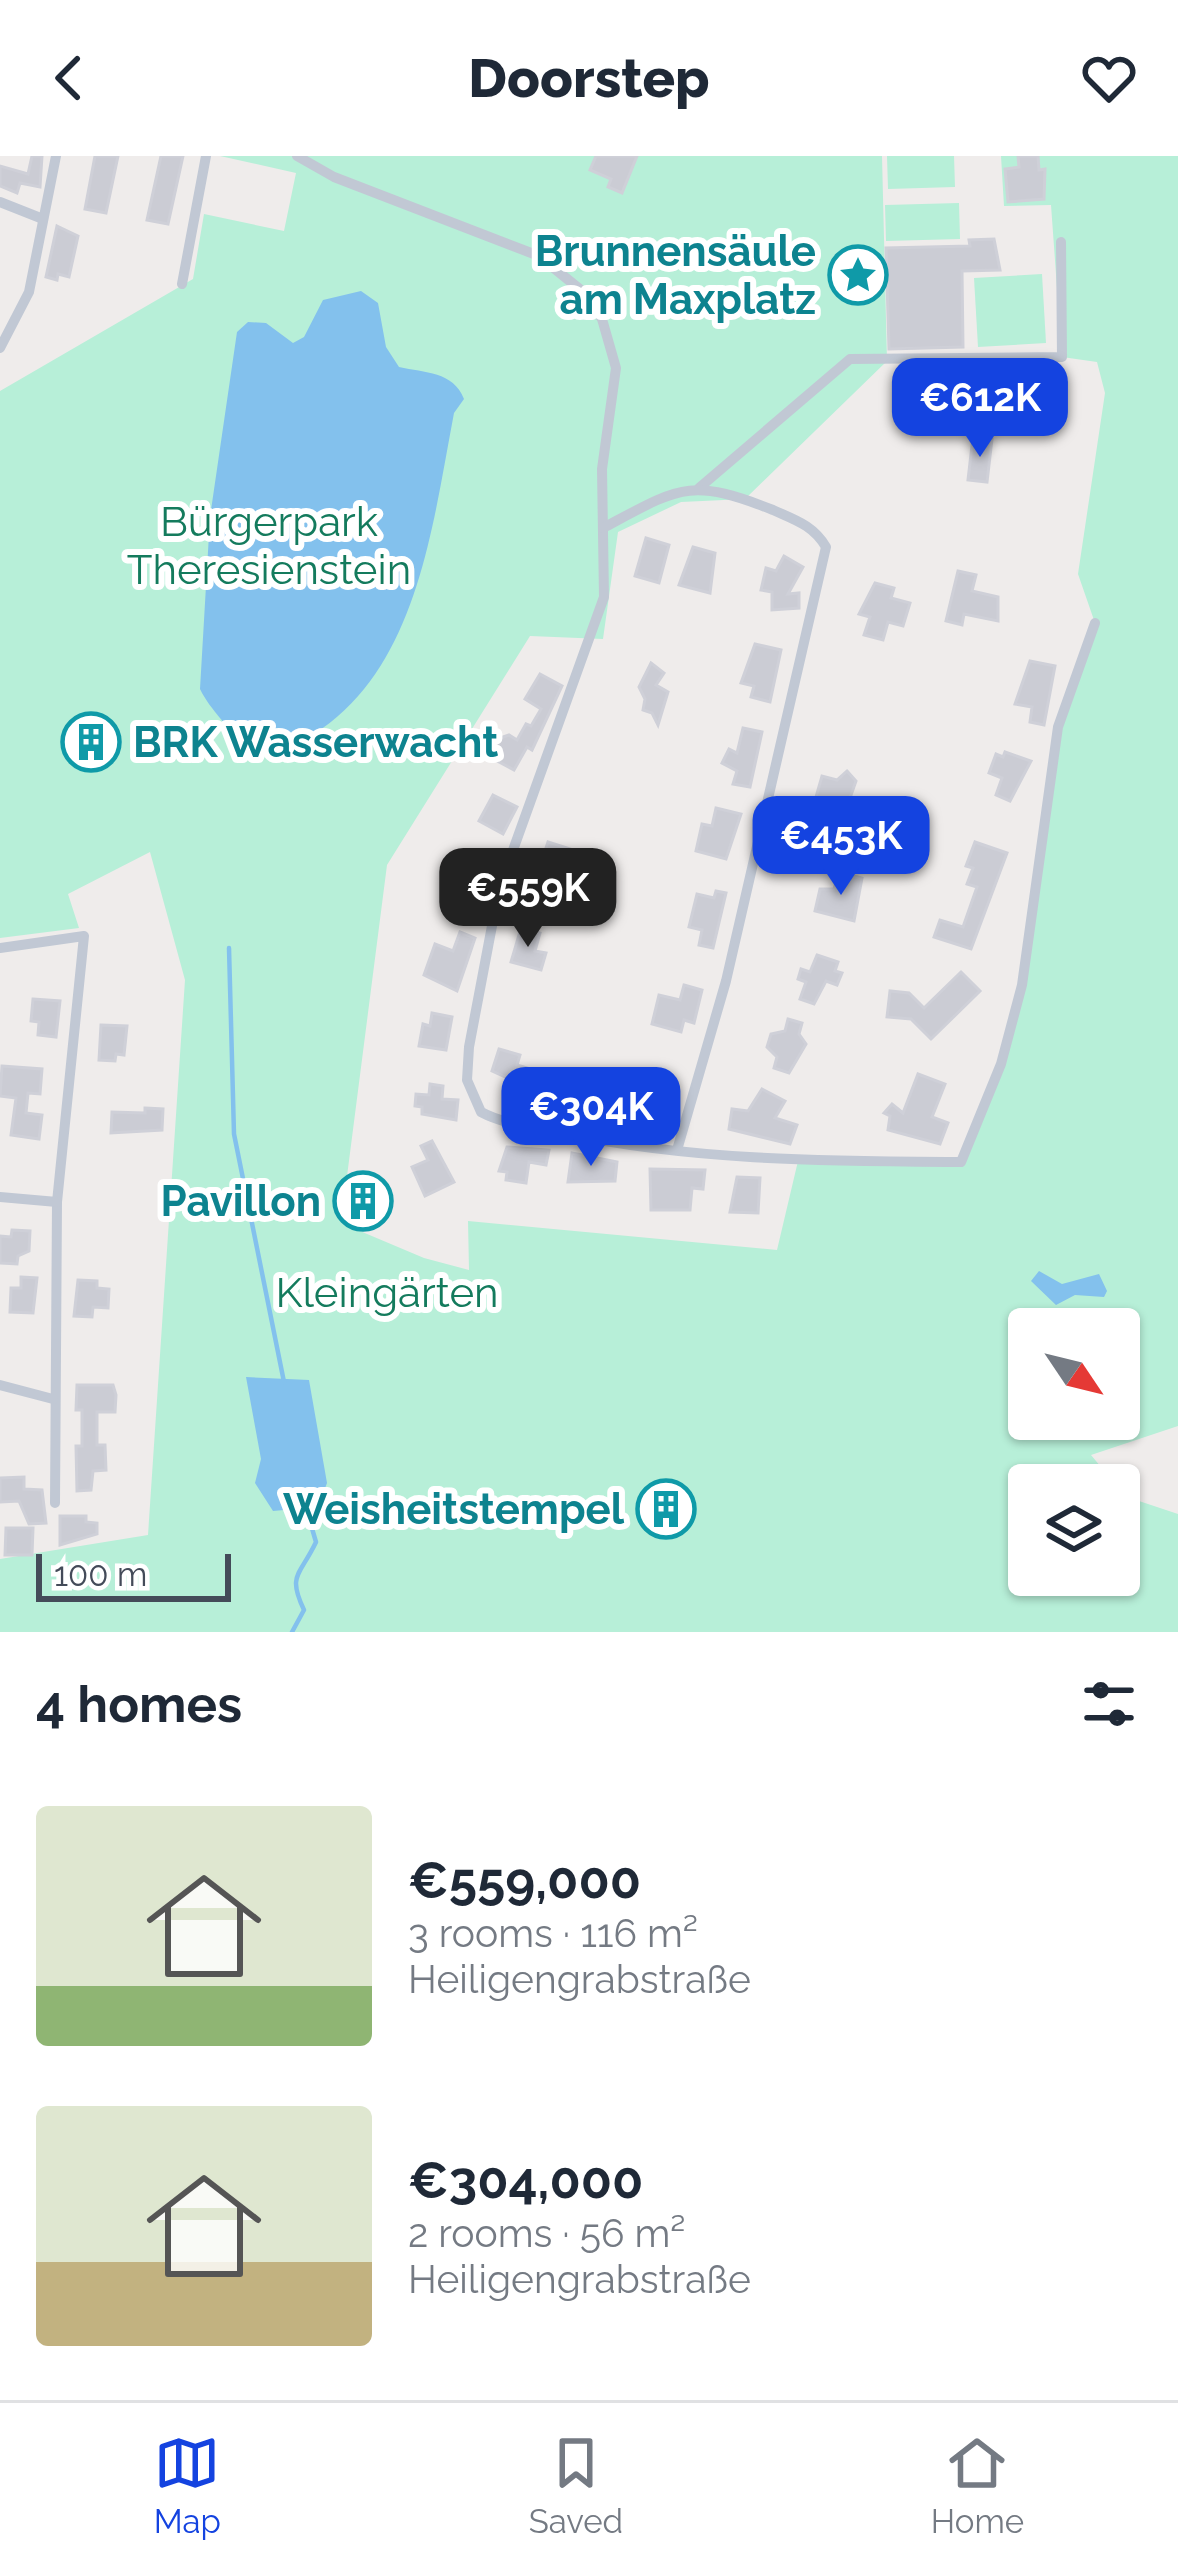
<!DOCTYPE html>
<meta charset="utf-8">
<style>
:root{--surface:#fff;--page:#f6f6f7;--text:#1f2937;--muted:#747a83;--line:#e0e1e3;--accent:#1443e0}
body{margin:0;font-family:Raleway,sans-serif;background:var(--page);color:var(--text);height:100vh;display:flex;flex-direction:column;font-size:45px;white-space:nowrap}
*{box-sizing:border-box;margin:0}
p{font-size:39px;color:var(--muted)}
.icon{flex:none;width:66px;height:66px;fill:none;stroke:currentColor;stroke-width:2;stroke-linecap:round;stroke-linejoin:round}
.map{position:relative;height:1476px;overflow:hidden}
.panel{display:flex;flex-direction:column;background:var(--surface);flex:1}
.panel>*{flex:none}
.needle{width:78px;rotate:125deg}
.buttons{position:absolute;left:1008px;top:1152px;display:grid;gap:24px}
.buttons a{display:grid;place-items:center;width:132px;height:132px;border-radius:12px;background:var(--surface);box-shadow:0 3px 9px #0004;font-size:60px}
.scale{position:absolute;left:36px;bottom:30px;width:195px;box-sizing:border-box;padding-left:12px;border:6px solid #444b59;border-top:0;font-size:33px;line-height:42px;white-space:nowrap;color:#444b59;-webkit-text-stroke:9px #fff;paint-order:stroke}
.price{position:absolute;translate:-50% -102px;padding:0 27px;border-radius:24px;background:var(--accent);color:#fff;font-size:39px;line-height:78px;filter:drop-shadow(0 3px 6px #0008)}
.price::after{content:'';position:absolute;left:50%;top:72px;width:36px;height:27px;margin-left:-18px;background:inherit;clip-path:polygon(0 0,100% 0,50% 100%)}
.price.on{background:#222;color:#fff}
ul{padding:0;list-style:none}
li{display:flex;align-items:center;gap:36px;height:300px;padding:0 36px}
li span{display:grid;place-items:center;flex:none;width:336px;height:240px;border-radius:12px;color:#555}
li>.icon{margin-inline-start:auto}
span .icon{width:144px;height:144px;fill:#fffc;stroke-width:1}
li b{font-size:51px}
h2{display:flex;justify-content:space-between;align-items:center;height:144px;padding:0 36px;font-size:51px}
header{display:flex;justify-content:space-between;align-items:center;height:156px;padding:0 36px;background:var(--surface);font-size:54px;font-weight:800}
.tab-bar{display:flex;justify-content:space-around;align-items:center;height:168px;border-top:3px solid var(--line);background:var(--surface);font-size:33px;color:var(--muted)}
.tab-bar a{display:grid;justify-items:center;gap:6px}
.tab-bar .on{color:var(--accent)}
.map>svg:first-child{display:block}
</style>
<header><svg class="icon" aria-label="back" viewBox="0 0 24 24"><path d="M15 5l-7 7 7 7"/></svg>Doorstep<svg class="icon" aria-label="heart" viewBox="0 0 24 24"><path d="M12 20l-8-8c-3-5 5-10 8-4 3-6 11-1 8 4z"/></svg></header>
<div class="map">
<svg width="1178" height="1476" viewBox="0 0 1178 1476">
<rect width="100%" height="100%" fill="#efeceb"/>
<!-- green -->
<g fill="#b7efd8" fill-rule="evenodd">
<path d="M220 0H882L887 205 745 343 681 346 618 376 603 483 530 480 387 709 341 1067 424 1102 469 1114 468 1065 777 1094 798 1005 961 1006 1001 908 1022 829 1058 571 1095 467 1078 418 1105 237 1097 206 1062 201 1051 49 1004 50 1001 0H1178V1270L1091 1299 1116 1329H1029V1419H1119V1332L1127 1341 1178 1358V1476H0V1403L148 1379 185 824 150 696 68 738 79 772 0 782V235L193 123 204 58 284 75 296 17ZM1029 1173H1119V1263H1029Z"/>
<path d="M887 0H954L955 31 888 33Z"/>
<path d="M959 47 960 83 886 85 885 49Z"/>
<path d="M1042 118 1046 187 978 191 974 122Z"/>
</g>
<!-- water -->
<g fill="#83c1ed">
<path d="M361 135 378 147 386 191 399 211C425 217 453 215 464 243L454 257C429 387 414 551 266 601L238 591C229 567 211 556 200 533L210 361 237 176 248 166 266 167 293 187 304 181 323 144Z"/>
<path d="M1039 1115 1062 1128 1099 1118 1107 1135 1104 1141 1075 1139 1056 1149 1031 1125Z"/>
<path d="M246 1221 309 1224 327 1327 318 1351 273 1355 255 1327 261 1303Z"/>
</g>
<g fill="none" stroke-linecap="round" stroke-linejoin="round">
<!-- stream -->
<g stroke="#83c1ed" stroke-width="4.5">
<path d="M229 792 234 978 284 1226"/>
<path d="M292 1476 304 1454C287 1418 300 1420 316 1386L306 1352"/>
</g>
</g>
<!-- building -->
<g fill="#cbccd4" stroke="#cfd0d8" stroke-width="3">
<path d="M32 0H42L40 31 20 27 17 37 0 30V10L28 18Z"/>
<path d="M95 0H118L106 57 85 53Z"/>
<path d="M161 0H183L168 68 147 64Z"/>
<path d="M596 0H637L622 37 608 31 611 23 590 14Z"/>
<path d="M1018 0H1038L1039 14 1045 13 1044 43 1008 46 1005 13 1019 11Z"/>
<path d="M57 70 78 80 69 121 58 118 57 124 46 121Z"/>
<path d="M994 83 1000 114 962 115 963 191 889 193 886 92 970 90 969 84Z"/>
<path d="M973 281 992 283 987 326 968 324Z"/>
<path d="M646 382 669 389 659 427 635 420Z"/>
<path d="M693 391 715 397 710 437 679 429Z"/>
<path d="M784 400 803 411 788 438 799 437V452L772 454V436L761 434 766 412 776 415Z"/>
<path d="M958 415 976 419 972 435 998 441V465L964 458 962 469 946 465Z"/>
<path d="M875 427 894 432 891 442 910 447 903 470 888 466 883 484 864 479 870 461 859 458Z"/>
<path d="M755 488 781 494 770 546 751 541 754 530 741 527Z"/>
<path d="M1030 505 1055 510 1044 569 1030 566 1032 551 1015 548Z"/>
<path d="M651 507 664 517 656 529 668 536 658 569 652 557 643 554 645 543 639 531Z"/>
<path d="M540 518 562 530 532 594 527 591 514 614 488 600 497 583 509 579 517 584 526 568 531 570 541 553 525 543Z"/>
<path d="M85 567 91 583 105 578 114 594 83 606 66 574Z"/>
<path d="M743 572 762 576 750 631 733 628 737 615 722 607 729 593 737 597Z"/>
<path d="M1005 596 1031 605 1010 645 996 639 1002 622 989 617 996 598 1003 601Z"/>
<path d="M847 615 856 625 840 670 810 662 822 620 837 624Z"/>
<path d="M493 639 517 651 503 678 479 665Z"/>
<path d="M716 652 741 658 726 703 696 695 702 668 712 670Z"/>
<path d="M548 686 592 700 584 724 540 710Z"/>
<path d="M975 686 1007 697 971 793 934 781 940 764 963 771 977 731 967 728 973 712 966 710Z"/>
<path d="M839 716 862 722 854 765 815 755 820 733H834Z"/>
<path d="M716 735 726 737 713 792 699 789 702 774 689 771 697 738 714 742Z"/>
<path d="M521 772 540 777 535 795 546 797 541 814 511 806Z"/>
<path d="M460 776 475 782 457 835 424 819 435 788 453 795Z"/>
<path d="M817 799 838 806 835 815 842 817 837 829 826 825 814 848 800 843 806 826 798 823 801 813 810 816Z"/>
<path d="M961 816 980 835 931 883 911 863 887 861 890 835 909 837 924 852Z"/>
<path d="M684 829 702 834 694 867 684 864 681 876 652 868 659 839 680 844Z"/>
<path d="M33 843 60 845 56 881 38 879 39 866 31 865Z"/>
<path d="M432 857 452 861 446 894 419 890 423 868 430 870Z"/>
<path d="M788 863 802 867 799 878 806 888 789 917 774 912 777 901 767 891 771 878 785 875Z"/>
<path d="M101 869 127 870 124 899 116 898 115 905 99 904Z"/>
<path d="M499 893 520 899 517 909 527 912 524 919 560 930 557 939 566 941 560 959 550 956 552 950 531 944 534 934 492 915Z"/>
<path d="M2 910 42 913 40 938 28 937 26 957 42 959 39 983 11 979 16 942 0 940Z"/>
<path d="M654 916 671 921 669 928 676 930 668 960 638 958Z"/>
<path d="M918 918 945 928 932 961 948 967 940 988 888 974 890 960 884 957 892 948 903 957Z"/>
<path d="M430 928 443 930 442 943 458 944 456 964 422 958V951L415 950 416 938 429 939Z"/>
<path d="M762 933 785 945 775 962 797 969 790 988 729 973 732 953 748 955Z"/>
<path d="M145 952 163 953 162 974 111 977 112 956 145 957Z"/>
<path d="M432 985 454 1026 425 1040 412 1011 428 1004 421 990Z"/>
<path d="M507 991 549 994 546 1009 529 1006 526 1027 506 1024 507 1016 499 1015Z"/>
<path d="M572 997 617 1006 615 1025 568 1026Z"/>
<path d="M650 1013 705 1014 703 1033 692 1032 690 1054H651Z"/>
<path d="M737 1021 760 1022 758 1057 730 1056Z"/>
<path d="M12 1074 30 1075 29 1095 18 1100 17 1108 0 1107V1080L11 1081Z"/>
<path d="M21 1121 37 1122 33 1157 10 1156 11 1132H21Z"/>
<path d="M78 1124 97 1125V1132L109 1133 108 1152 93 1151 92 1161 74 1160Z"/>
<path d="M77 1229H113L116 1239 115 1256H97V1289H105L106 1314 93 1315 91 1334 77 1335 76 1290H82V1254H76Z"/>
<path d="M24 1321V1333L42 1334 46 1367 29 1368 19 1345 0 1346V1322Z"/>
<path d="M60 1360H86V1366L97 1367V1378L60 1389Z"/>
<path d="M6 1372H33L32 1399H5Z"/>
</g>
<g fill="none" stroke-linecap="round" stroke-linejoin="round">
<!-- minor -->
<g stroke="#c1c8d4" stroke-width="10">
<path d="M297 0 334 21 539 100 587 139 602 163 616 212 602 313 604 441 499 733 469 891 467 924 481 956C505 969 536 971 562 977 693 1005 828 1005 961 1006L1001 908 1022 829 1058 571 1095 467"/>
<path d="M0 46 43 63"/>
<path d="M182 128 206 0"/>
<path d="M0 192 29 136 56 0"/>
<path d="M699 332 850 203 1062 201 1061 86"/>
<path d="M603 372C680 331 689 321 773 354 795 364 813 369 826 391L726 825 677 994"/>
<path d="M0 792 84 780 57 1046 55 1347"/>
<path d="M0 1041 57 1046"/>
<path d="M0 1229 53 1243"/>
</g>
</g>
<!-- icons -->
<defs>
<g id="sight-ring" transform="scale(3)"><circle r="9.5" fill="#fff" stroke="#0f9aa8" stroke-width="1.5"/><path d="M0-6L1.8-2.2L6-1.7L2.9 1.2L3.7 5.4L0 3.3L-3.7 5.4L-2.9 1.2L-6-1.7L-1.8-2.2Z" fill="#0f9aa8"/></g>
<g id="building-ring" transform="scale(3)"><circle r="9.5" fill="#fff" stroke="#0f9aa8" stroke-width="1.5"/><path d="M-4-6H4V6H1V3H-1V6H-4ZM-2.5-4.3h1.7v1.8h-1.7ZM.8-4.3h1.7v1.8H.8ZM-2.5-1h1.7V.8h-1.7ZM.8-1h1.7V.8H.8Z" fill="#0f9aa8"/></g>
</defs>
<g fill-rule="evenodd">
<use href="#sight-ring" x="858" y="119"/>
<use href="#building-ring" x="91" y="586"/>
<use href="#building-ring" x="363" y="1045"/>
<use href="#building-ring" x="666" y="1353"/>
</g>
<g text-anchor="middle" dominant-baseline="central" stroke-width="12" stroke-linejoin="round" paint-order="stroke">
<!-- culture labels -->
<g font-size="42" font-weight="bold" fill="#0d838f" stroke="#fff" text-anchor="end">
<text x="816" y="95">Brunnensäule<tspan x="816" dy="48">am Maxplatz</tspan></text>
<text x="133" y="586" text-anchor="start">BRK Wasserwacht</text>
<text x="321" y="1045">Pavillon</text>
<text x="624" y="1353">Weisheitstempel</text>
</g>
<!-- park labels -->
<g font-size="42" fill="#147b5d" stroke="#fff">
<text x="269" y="365">Bürgerpark<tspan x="269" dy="48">Theresienstein</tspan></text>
<text x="387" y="1136">Kleingärten</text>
</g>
</g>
</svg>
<div class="buttons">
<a><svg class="needle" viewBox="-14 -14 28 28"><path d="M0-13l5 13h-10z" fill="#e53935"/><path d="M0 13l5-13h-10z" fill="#747a83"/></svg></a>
<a><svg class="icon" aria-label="layers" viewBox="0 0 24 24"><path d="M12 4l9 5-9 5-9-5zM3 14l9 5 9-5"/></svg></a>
</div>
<div class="scale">100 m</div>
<b class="price" style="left:980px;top:304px">€612K</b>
<b class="price" style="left:841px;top:742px">€453K</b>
<b class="price on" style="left:528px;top:794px">€559K</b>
<b class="price" style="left:591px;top:1013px">€304K</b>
</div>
<section class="panel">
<h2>4 homes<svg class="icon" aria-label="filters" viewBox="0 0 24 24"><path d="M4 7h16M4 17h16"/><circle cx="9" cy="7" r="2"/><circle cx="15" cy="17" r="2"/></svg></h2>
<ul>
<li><span style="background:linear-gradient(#dfe7d0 75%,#8fb573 0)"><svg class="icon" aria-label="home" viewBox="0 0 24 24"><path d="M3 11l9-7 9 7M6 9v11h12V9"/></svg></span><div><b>€559,000</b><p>3 rooms · 116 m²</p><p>Heiligengrabstraße</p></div></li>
<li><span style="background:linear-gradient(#dfe7d0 65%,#c2b280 0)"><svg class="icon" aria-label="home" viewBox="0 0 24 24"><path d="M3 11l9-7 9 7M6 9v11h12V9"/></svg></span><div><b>€304,000</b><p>2 rooms · 56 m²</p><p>Heiligengrabstraße</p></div></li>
</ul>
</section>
<nav class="tab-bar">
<a class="on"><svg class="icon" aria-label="map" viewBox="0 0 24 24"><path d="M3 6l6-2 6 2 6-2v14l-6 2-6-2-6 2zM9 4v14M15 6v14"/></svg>Map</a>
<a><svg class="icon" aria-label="saved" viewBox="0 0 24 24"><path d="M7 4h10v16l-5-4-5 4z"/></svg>Saved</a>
<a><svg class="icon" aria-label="home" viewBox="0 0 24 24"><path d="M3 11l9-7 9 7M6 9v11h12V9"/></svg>Home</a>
</nav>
